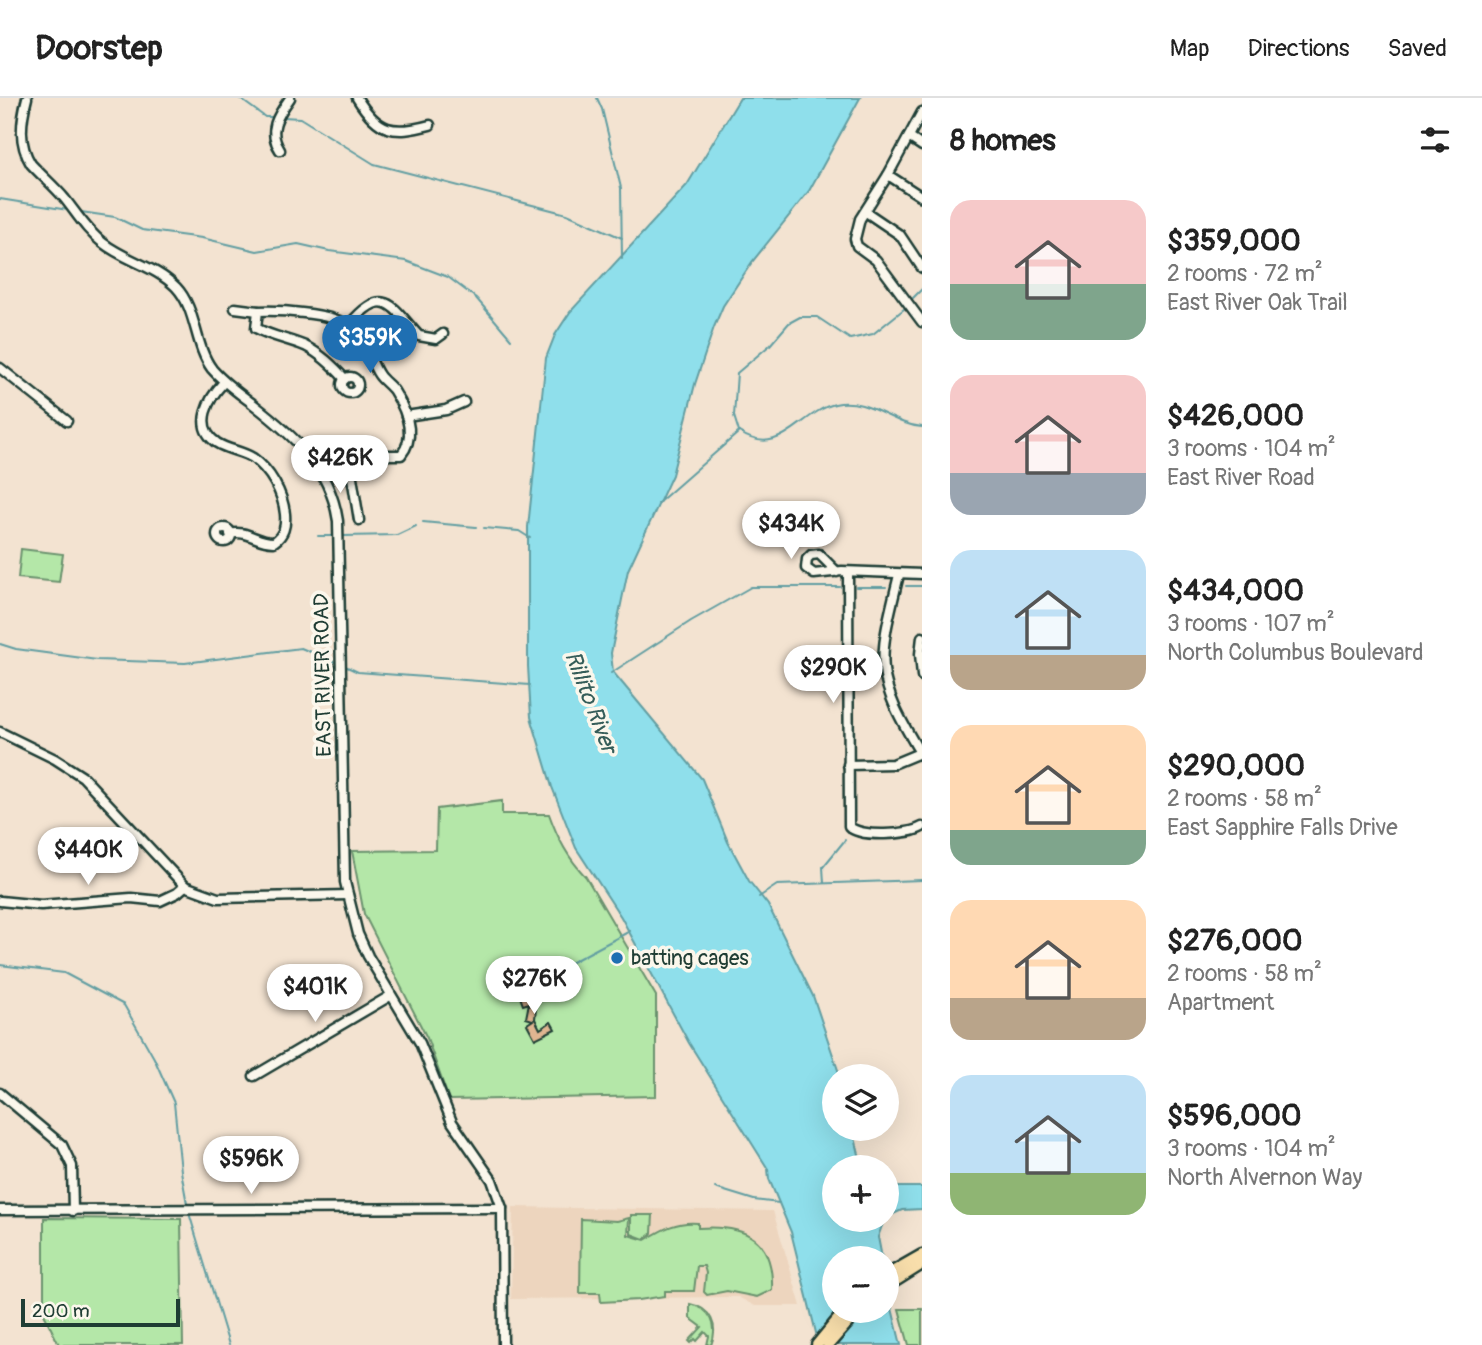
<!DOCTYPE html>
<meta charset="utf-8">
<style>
:root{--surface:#fff;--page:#f2f2f2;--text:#222;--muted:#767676;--line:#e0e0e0;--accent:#1f6fb2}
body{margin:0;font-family:Pangolin,sans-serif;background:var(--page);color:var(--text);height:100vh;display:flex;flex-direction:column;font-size:26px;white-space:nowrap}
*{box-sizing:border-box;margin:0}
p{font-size:23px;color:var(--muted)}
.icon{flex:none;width:38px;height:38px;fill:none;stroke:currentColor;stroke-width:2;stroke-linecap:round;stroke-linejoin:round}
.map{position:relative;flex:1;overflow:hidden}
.details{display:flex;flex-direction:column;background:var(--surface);width:560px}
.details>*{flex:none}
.buttons{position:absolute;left:822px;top:966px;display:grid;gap:14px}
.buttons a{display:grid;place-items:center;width:77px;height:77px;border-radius:50%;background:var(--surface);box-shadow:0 7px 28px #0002;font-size:35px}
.scale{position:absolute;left:21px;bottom:18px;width:159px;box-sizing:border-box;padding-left:7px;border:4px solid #1f3d34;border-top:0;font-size:19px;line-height:24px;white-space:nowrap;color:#1f3d34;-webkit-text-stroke:5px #fbf7ec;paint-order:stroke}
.price{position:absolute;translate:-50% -60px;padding:0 16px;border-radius:24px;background:#fff;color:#222;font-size:23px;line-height:46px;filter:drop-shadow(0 2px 4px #0008)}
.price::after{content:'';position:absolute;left:50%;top:42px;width:21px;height:16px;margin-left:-10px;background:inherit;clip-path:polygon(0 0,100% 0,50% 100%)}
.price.on{background:var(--accent);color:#fff}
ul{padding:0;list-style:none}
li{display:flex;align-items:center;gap:21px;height:175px;padding:0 28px}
li span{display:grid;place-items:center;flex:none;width:196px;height:140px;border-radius:21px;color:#555}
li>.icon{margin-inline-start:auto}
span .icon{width:84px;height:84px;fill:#fffc;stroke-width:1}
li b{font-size:30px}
h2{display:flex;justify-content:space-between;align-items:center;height:84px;padding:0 28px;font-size:30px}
header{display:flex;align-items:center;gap:42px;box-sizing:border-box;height:98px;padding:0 35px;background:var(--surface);border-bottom:2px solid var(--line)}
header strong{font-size:33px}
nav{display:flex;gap:38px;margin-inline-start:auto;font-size:24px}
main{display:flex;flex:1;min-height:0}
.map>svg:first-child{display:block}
</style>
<header>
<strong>Doorstep</strong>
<nav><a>Map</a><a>Directions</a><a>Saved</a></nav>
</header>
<main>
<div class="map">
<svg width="922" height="1247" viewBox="0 0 922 1247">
<rect width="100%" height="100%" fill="#f3e3d1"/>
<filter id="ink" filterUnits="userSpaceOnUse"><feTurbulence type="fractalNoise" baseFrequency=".0143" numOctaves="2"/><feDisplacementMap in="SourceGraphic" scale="14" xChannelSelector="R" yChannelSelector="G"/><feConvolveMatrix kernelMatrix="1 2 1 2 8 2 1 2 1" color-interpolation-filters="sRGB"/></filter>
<g filter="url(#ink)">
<!-- built -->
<path fill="#edd5be" d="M513 1109 773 1113 801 1208H755L738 1199 511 1201Z"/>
<!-- green -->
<g fill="#b4e7a8" stroke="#6a926e" stroke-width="2">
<path d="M21 451 63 456 59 484 18 480Z"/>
<path d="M502 703V716H549C558 741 568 760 586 779L656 898V998L449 1002 427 940 364 816 352 753 436 752 437 711Z"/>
<path d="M631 1117H653L652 1135 644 1141 631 1136Z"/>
<path d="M44 1120 181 1121 183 1247H59L44 1216Z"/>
<path d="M629 1120 628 1137 645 1142C663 1131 677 1123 698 1125V1130C746 1126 774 1141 772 1192L757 1199 727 1193 707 1197 704 1194 706 1175 704 1168H697L694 1193H665V1198L639 1202 601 1204 600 1195H580L581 1121 617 1123Z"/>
<path d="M690 1206C711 1210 719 1228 711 1247H707L709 1238 705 1234 697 1243 695 1241 691 1245 689 1243 702 1229 690 1220Z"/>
<path d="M899 1211H922V1247H909Z"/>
</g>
<!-- water -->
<g fill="#8fdfeb" stroke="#629ea2" stroke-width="2">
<path d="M740 0H860L809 93 752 164 723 208 714 229 695 286 672 377 628 472 611 555 613 574 702 681 728 744 749 783 768 807 813 898 840 978H835V1031H853L862 1069H835V1122H884L878 1139 882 1160H835V1213H887V1190L901 1247H819L791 1134 769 1081 768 1071 689 945 621 819 576 750 552 689 531 619 528 568V429L546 260 555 237 570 214 687 87Z"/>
<path d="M887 1089H922V1111L902 1112 887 1119Z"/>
</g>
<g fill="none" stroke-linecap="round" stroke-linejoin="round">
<!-- stream -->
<g stroke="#629ea2" stroke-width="2">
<path d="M239 0 265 19H274"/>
<path d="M597 0 602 11 621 90 622 160"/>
<path d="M283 19 300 20 374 66 567 116 622 140"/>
<path d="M0 101 68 112"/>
<path d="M81 114 115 119 142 132 202 140 257 153 298 146 329 153 406 163 448 179 476 200 511 241"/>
<path d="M913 200 922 191"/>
<path d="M904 211 873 236 850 241 817 219H800L789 225 770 247 737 275 734 318 739 334C781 362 800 314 835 306 869 299 890 326 922 329"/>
<path d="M658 405 738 335"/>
<path d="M423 424 476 429"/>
<path d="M484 430 519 433 530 440"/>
<path d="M318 438H334"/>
<path d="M343 438 397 437 416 428"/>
<path d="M906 488H922"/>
<path d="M856 489H886"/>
<path d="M0 546 16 551 97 562 185 565 301 550 337 565"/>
<path d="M345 568 358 574 530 587"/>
<path d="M611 575 691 523 751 489H840"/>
<path d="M824 785 823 769 845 742"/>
<path d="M759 799 777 787 922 782"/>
<path d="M0 867 64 875 124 907 154 960 174 1005 181 1073 187 1106"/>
<path d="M525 868 540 881 630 833"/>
<path d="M715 1090 754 1102 779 1105"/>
<path d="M189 1115 229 1247"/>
</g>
</g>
<!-- building -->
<path fill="#e0b591" stroke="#1f3d34" stroke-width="2" d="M531 892 536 910 535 921 540 931 551 924 555 931 535 941 527 926 533 922 526 920 529 905 523 907 519 896Z"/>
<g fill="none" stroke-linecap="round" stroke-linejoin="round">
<!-- minor casing -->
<g stroke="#1f3d34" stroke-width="13">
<g id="minor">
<path d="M27 0C21 23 18 45 31 66 42 78 54 88 65 101 77 116 87 133 103 145 126 163 155 168 176 189 197 211 194 247 212 271 224 285 239 295 253 306 294 338 330 369 338 423L345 784 358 836 368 858 420 945 452 1024 492 1082 502 1110 503 1247"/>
<path d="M357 0C378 34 393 37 430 27"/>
<path d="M922 14 888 77 860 121 855 141 857 148 876 162 922 224"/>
<path d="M910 40 922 48"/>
<path d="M280 52C267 33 278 17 290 0"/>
<path d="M888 77 922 99"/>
<path d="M866 114 900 137 922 170"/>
<path d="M235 210 258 213"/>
<path d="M349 227C385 185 392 209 419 238L436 241 443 236"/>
<path d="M0 270 67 323"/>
<circle cx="350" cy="287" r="8"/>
<path d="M224 284C209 300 192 328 217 345 228 352 242 353 253 360 270 372 283 395 285 416 286 428 284 437 274 444 258 445 246 431 230 436"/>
<path d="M406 318 446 312 464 304"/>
<path d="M345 362 351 373 359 422"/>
<path d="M323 376 356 357H401C417 338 406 312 394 293 390 287 383 283 379 277 368 261 367 238 348 227 329 215 280 212 258 213L256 230C272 239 289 241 305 248 321 256 333 268 345 281"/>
<circle cx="224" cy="437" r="7"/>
<path d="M837 474 819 456 811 457 807 461 806 470 814 476 842 473 922 476"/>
<path d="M848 474 849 728C859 740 909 737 922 729"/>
<path d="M899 477C877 566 873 577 922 658"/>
<path d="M922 539 920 556 922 578"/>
<path d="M0 634 55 661 83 679 185 788 218 800 348 797"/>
<path d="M848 667 893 666 922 654"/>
<path d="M0 803 41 807 131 800 160 803 177 795 185 788"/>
<path d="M254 978 390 898"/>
<path d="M0 995 62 1047 72 1068 73 1113"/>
<path d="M0 1112 502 1110"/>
</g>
</g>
<!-- major casing -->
<g stroke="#1f3d34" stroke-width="15">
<g id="major">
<path d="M887 1177 922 1157"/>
<path d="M887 1188 922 1166"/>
<path d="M817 1247 845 1213"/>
<path d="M828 1247 858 1213"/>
</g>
</g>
<!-- minor -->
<use href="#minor" stroke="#fbf7ec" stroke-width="8"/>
<!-- major -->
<use href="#major" stroke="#f8deab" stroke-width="10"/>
</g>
</g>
<!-- markers -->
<circle fill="#1f6fb2" stroke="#fbf7ec" stroke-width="2.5" cx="617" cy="860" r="7"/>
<g text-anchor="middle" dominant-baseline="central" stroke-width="7" stroke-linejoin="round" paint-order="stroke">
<!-- street labels -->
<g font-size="21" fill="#1f3d34" stroke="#fbf7ec">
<text transform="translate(323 577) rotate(-91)">EAST RIVER ROAD</text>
</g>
<!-- poi labels -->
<g font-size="21" fill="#1f3d34" stroke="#fbf7ec" text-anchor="start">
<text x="631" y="860">batting cages</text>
</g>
<!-- water labels -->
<g font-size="23" font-style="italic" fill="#355d59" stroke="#fbf7ec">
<text transform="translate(591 604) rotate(69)">Rillito River</text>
</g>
</g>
</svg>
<div class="buttons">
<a><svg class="icon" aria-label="layers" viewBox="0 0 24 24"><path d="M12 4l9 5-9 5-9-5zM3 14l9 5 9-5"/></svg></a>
<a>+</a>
<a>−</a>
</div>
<div class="scale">200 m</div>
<b class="price on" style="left:370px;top:277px">$359K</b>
<b class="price" style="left:340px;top:397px">$426K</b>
<b class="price" style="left:791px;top:463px">$434K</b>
<b class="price" style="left:833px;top:607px">$290K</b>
<b class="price" style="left:88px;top:789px">$440K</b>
<b class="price" style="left:534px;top:918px">$276K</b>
<b class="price" style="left:315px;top:926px">$401K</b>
<b class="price" style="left:251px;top:1098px">$596K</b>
</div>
<section class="details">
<h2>8 homes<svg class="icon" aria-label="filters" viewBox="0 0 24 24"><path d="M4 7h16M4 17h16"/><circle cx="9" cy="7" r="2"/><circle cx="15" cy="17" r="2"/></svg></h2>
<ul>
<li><span style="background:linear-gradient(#f6c9c9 60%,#7fa58c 0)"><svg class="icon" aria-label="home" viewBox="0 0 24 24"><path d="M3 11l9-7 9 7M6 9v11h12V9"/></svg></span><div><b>$359,000</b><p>2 rooms · 72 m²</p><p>East River Oak Trail</p></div></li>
<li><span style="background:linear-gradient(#f6c9c9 70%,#9aa5b1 0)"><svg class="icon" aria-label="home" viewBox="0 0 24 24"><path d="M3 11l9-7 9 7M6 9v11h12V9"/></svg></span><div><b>$426,000</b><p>3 rooms · 104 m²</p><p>East River Road</p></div></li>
<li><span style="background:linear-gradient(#bfe0f5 75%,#b9a48a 0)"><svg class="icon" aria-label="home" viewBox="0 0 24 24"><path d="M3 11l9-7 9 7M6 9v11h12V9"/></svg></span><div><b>$434,000</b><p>3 rooms · 107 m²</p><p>North Columbus Boulevard</p></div></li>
<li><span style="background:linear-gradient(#ffd9b3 75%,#7fa58c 0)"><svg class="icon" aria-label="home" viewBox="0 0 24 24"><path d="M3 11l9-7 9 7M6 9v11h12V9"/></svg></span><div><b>$290,000</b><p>2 rooms · 58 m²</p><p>East Sapphire Falls Drive</p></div></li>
<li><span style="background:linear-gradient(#ffd9b3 70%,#b9a48a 0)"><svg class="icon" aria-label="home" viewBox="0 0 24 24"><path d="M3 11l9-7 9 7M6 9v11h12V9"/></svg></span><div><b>$276,000</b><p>2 rooms · 58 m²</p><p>Apartment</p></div></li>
<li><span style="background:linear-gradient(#bfe0f5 70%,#8fb573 0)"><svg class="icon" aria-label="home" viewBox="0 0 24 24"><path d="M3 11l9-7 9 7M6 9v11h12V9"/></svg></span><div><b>$596,000</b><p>3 rooms · 104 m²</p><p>North Alvernon Way</p></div></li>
</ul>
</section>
</main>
